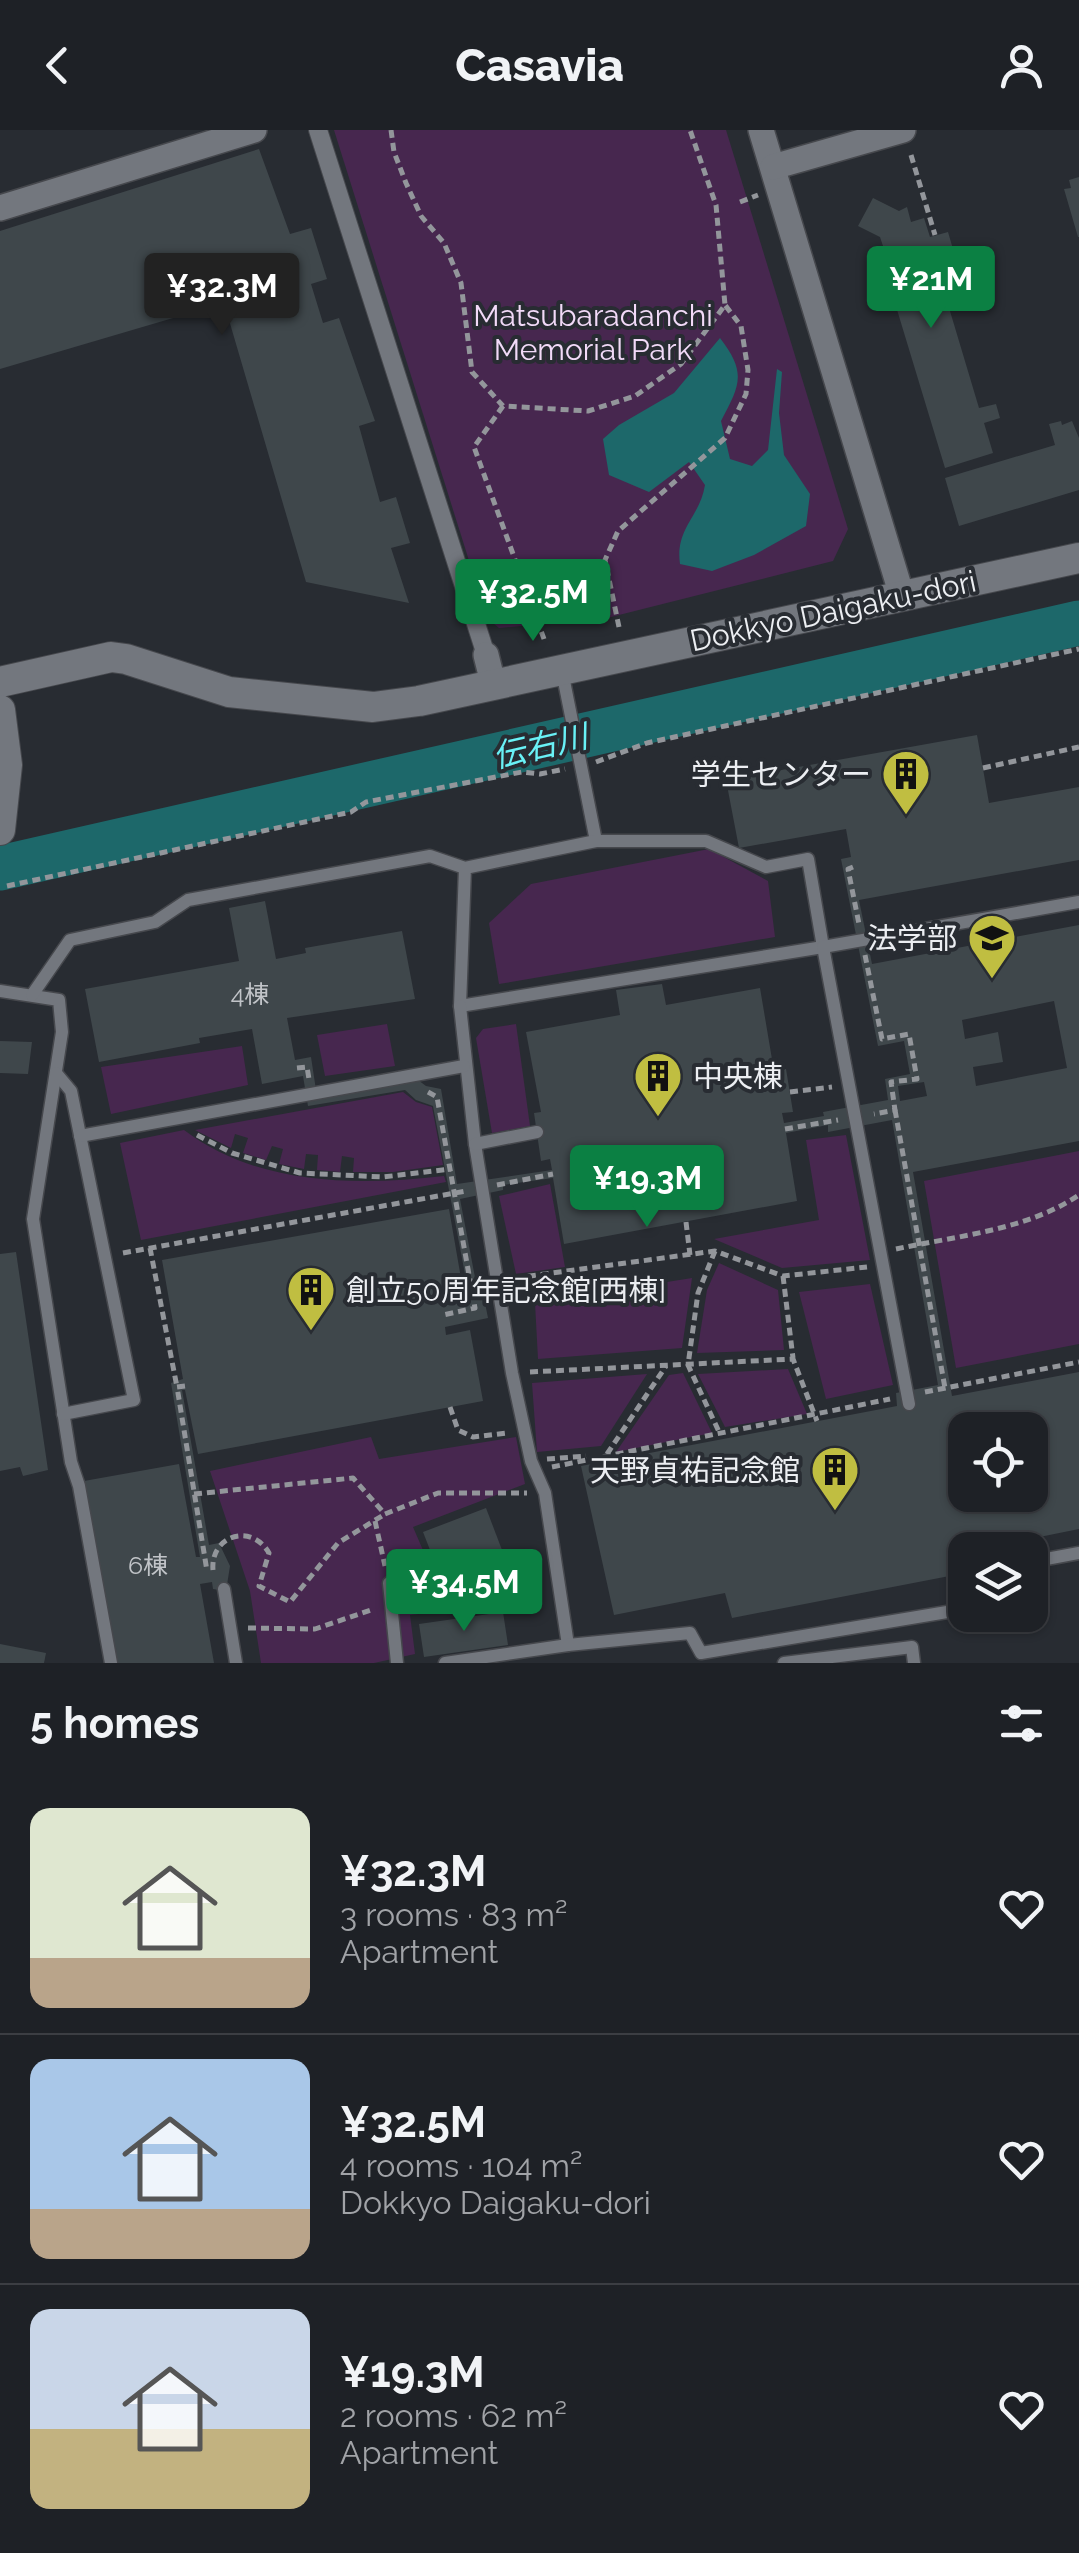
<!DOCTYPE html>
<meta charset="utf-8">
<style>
:root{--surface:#1e2126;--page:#26292e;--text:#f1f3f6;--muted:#a1a3a7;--line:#3c3e43;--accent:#0b8043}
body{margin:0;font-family:Raleway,"Noto Sans JP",sans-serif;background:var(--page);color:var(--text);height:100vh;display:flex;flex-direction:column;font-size:38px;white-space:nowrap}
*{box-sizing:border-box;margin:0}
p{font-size:32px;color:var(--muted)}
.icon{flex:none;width:55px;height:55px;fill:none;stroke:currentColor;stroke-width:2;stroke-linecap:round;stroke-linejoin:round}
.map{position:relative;height:1533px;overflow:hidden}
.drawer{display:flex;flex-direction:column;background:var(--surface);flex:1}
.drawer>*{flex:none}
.tools{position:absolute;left:948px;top:1282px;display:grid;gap:20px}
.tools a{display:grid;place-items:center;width:100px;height:100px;border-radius:20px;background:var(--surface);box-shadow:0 2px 8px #0004,0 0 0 2px var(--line);font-size:50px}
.price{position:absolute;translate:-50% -85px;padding:0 22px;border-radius:10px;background:var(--accent);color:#fff;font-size:32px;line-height:65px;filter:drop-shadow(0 2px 5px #0008)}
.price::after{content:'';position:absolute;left:50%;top:60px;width:30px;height:22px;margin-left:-15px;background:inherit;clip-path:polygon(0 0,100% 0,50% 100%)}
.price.active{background:#222;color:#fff}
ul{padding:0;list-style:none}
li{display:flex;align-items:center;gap:30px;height:250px;padding:0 30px}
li+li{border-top:2px solid var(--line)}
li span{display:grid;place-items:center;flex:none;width:280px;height:200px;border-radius:20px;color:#555}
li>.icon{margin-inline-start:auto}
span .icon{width:120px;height:120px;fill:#fffc;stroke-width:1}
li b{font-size:42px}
h2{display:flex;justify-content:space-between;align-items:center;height:120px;padding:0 30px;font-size:42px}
header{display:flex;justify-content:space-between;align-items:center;height:130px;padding:0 30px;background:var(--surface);font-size:45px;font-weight:800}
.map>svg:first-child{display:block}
</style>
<header><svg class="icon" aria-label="back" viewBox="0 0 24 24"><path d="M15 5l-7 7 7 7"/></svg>Casavia<svg class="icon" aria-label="person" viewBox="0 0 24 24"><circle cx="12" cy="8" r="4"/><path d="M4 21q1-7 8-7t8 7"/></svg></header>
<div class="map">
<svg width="1079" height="1533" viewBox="0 0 1079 1533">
<rect width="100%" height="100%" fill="#282c32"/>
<!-- green -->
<g fill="#47274f">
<path d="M334 0H726L848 399 833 431 607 488 499 498 487 488Z"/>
<path d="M709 719 768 751 775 807 499 854 489 793 531 754Z"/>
<path d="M387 894 395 936 325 946 317 905Z"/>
<path d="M516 894 530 996 492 1003 476 908 483 899Z"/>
<path d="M242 916 248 955 111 984 101 937Z"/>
<path d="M403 962 416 972 432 977 443 1035 393 1042H353L354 1028 342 1026 340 1042 317 1040 318 1025 306 1024 304 1039 279 1034 283 1019 272 1016 266 1030 243 1023 248 1008 235 1004 231 1018 195 1000Z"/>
<path d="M184 1000C258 1056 356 1056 444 1046L446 1052 141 1110 120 1013Z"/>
<path d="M846 1005 870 1130 782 1138 714 1109 819 1090 806 1010Z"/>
<path d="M1079 1021V1214L956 1238 924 1051Z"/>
<path d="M550 1054 565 1137 516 1144 499 1066Z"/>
<path d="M719 1133 778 1160 784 1220 697 1223 707 1160Z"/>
<path d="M692 1148 682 1218 538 1229 535 1173Z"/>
<path d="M870 1154 893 1255 826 1269 799 1162Z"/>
<path d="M788 1239 807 1284 725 1297 698 1244Z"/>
<path d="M683 1243 712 1303 616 1322 669 1245Z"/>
<path d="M647 1244 601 1316 537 1322 532 1253Z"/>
<path d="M371 1307 379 1329 516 1307 525 1354 413 1397 444 1469 505 1440 510 1473 410 1485 415 1524 374 1533H261L250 1461 210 1341Z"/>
</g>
<!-- water -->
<path fill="#1d686a" d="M720 208C747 243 740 255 721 291L730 329 752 336 768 320 777 239 782 242 779 283 784 325 810 364 806 396 754 425 712 441 680 434C675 398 700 387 705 355L689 332 649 362 609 345 603 309 619 295 674 263Z"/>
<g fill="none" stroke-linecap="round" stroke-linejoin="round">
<!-- river -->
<path stroke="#1d686a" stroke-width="45" d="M0 738 1079 493"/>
</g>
<!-- building -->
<g fill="#3f474b" fill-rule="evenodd">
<path d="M259 19 290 104 311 98 327 149 311 154 323 193 339 188 375 291 359 296 380 372 396 367 410 413 391 418 409 473 306 452 224 173 0 239V101Z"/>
<path d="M1079 47V107H1078L1064 59 1071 58 1069 50Z"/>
<path d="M873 68 899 81 907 77 911 92 924 88 930 107 948 102 955 126 935 132 942 155 955 151 957 157 944 161 979 278 996 274 1000 288 984 293 993 323 945 338 878 117 883 116 880 107 858 96Z"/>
<path d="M1061 291 1062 295 1072 291 1079 308V360L959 396 945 348 1055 315 1049 294Z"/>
<path d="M977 605 989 673 1079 657V730L859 770 872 834 1079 795V1011L913 1042 952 1266 1079 1242V1399L995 1416V1420H965V1443L732 1488 725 1463 614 1485 581 1336 897 1276 896 1263 938 1255 892 990 828 1002V995L786 1003 797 1071 564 1114 553 1048 503 1055V1060L460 1069 478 1163H483L488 1188 445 1197 446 1205 470 1200 483 1271 198 1324 185 1260H182L209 1415 219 1413 230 1436 226 1461 213 1459 212 1452 200 1454 214 1533H116L84 1351 179 1334 196 1427H200L171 1253 183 1249 162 1130 449 1079 462 1154 438 1159 440 1171 469 1165 433 976 416 970 405 960 308 976 303 946 262 954 252 899 199 908 200 913 99 932 85 859 239 831 229 778 265 771 276 829 306 823 305 818 402 801 415 869 287 888 295 930 311 927 316 960 410 944 426 956 441 959 457 1054 552 1040 550 1029 541 1031 534 983 541 982 526 902 620 885 616 860 662 854 666 875 760 858 774 941 786 939 793 982 782 983 784 993 824 986 823 982 888 970 885 949 910 944 904 911 878 916 841 729 851 727 846 699 739 718 726 650ZM1054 871 1067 938 976 956 973 937 1003 932 998 902 965 909 962 890ZM924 952 927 966 900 971 898 956ZM965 1300H1030V1365H965Z"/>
<path d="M0 911 32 912 28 944 0 943Z"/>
<path d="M16 1122 48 1340 23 1346 20 1337 0 1341V1124Z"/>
<path d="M486 1378 510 1441 448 1466 423 1402Z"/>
<path d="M503 1482 508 1515 424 1527 419 1494Z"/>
<path d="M0 1514 46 1523 44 1533H0Z"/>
</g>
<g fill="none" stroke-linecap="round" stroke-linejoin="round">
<!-- service casing -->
<g stroke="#46484d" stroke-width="15">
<g id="service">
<path d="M562 541 596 711"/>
<path d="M0 861 59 870 62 902 33 1089 71 1332 79 1356 111 1533"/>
<path d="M32 865 70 810 155 792 188 770 430 726 465 738 596 711H706L766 737 808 729 823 817 460 876 465 738"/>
<path d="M460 876 475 1014 512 1243 531 1331 545 1363 568 1515"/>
<path d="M56 943 71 961 134 1270 63 1284"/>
<path d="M80 1006 464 936"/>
<path d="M475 1014 537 1002"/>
<path d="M909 1274 823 817 1079 772"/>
<path d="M1030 1432 1079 1423"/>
<path d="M389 1453 397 1533"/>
<path d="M224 1459 236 1533"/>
<path d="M445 1533 568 1515 690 1503 701 1523 965 1479"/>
<path d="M784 1533 912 1517 914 1533"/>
</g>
</g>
<!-- pedestrian casing -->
<g stroke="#46484d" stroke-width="20">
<path id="pedestrian" d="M318 0 486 525"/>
</g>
<!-- minor casing -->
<g stroke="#46484d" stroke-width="28">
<g id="minor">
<path d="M761 0 902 466"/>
<path d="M773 37 903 0"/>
<path d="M0 78 254 0"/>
<path d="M486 525 493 553"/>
</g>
</g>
<!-- tertiary casing -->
<g stroke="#46484d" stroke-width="32">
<g id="tertiary">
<path d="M0 552 111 527 126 529 229 562 373 577 419 571 1079 428"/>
<path d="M0 580 7 635 0 700"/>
</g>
</g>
<!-- path -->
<g stroke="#93969b" stroke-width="5" stroke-dasharray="8 5" stroke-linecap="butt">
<path d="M391 0 394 22 406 53 421 86 444 113 461 153 472 242 503 276 588 281 635 266 681 234 725 175 716 75 690 0"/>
<path d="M911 25 935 105"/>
<path d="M740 72 758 65"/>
<path d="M503 276 474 317 544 509"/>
<path d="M619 497 605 430 618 401 725 308 746 264 748 240 741 196 725 175"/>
<path d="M596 632 647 613 1079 519"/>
<path d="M983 638 1079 617"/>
<path d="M853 737 848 739 859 794"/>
<path d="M7 756 351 682 366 672 522 642 540 644 565 639"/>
<path d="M865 825 882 909 909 904 917 949 891 952 895 980 874 984"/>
<path d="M297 938 307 937 309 949"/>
<path d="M428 962 437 967 475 1178 443 1185"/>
<path d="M790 962 832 957"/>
<path d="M895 980 945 1258"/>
<path d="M785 999 838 990"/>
<path d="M197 1005 232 1023 300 1043 383 1047 451 1039"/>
<path d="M497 1055 553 1044"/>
<path d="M686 1092 690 1125"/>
<path d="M150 1118 177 1257"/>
<path d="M896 1119C957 1106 1027 1100 1079 1065"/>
<path d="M715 1121 698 1163 688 1235 720 1304"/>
<path d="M123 1123 466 1061"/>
<path d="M783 1146 793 1228"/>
<path d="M515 1148 715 1121 783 1146 867 1137"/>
<path d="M530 1242 793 1229 817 1291"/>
<path d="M185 1256 177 1257 207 1441"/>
<path d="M925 1262 1079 1232"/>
<path d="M450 1277 458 1300 473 1307 507 1303"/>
<path d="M607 1324 666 1236"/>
<path d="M547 1329 586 1326"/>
<path d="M552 1337 890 1269"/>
<path d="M194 1364 353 1348 385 1384 438 1363H527"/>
<path d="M375 1391 385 1436"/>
<path d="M213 1440C210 1406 251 1392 269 1423L259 1456 290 1472 338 1413 385 1384"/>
<path d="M248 1498 315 1499 374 1479"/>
</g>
<!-- service -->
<use href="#service" stroke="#73777e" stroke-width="12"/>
<!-- pedestrian -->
<use href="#pedestrian" stroke="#73777e" stroke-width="18"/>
<!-- minor -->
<use href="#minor" stroke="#73777e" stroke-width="25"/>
<!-- tertiary -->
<use href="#tertiary" stroke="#73777e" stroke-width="30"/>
</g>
<!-- icons -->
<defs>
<g id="building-pin" transform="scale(2.5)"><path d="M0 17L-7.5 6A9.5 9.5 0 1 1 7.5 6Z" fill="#c0be41" stroke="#282c32"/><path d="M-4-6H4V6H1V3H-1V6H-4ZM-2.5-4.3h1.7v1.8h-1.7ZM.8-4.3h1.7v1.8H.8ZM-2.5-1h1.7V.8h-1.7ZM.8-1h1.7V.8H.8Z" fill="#111"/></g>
<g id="university-pin" transform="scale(2.5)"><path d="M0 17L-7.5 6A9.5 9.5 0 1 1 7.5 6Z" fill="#c0be41" stroke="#282c32"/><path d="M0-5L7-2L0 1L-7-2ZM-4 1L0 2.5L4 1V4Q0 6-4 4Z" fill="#111"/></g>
</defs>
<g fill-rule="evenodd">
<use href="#building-pin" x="906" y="644"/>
<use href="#university-pin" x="992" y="808"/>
<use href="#building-pin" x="658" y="946"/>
<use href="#building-pin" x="311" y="1160"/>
<use href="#building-pin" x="835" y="1340"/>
</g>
<g text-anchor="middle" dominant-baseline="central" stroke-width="8" stroke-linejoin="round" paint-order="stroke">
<!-- number labels -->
<g font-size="25" fill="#c1c4c8">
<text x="250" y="864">4棟</text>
<text x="148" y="1435">6棟</text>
</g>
<!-- park labels -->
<g font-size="30" fill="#f2daf8" stroke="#282c32">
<text x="593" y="185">Matsubaradanchi<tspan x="593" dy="34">Memorial Park</tspan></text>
</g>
<!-- street labels -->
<g font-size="30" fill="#eceef2" stroke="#282c32">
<text transform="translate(833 481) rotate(-12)">Dokkyo Daigaku-dori</text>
</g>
<!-- poi labels -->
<g font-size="30" fill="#eceef2" stroke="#282c32" text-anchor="end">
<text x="871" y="644">学生センター</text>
<text x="957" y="808">法学部</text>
<text x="693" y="946" text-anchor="start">中央棟</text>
<text x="346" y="1160" text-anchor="start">創立50周年記念館[西棟]</text>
<text x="800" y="1340">天野貞祐記念館</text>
</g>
<!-- water labels -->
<g font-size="32" font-style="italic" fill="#69f1f6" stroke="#282c32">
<text transform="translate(540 616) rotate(-13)">伝右川</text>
</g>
</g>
</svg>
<div class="tools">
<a><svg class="icon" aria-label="locate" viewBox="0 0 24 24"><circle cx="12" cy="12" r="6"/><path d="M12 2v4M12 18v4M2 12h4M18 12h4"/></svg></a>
<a><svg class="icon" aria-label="layers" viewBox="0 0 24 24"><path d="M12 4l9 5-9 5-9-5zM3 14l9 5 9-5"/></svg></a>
</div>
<b class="price" style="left:931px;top:201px">¥21M</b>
<b class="price active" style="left:222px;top:208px">¥32.3M</b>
<b class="price" style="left:533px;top:514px">¥32.5M</b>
<b class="price" style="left:647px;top:1100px">¥19.3M</b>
<b class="price" style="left:464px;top:1504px">¥34.5M</b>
</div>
<section class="drawer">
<h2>5 homes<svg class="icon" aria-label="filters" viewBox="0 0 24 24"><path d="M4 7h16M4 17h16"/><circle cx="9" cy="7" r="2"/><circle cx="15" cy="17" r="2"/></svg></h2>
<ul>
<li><span style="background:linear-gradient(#dfe7d0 75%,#b9a48a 0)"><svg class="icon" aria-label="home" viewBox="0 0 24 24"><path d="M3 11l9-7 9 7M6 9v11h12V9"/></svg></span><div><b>¥32.3M</b><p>3 rooms · 83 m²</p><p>Apartment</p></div><svg class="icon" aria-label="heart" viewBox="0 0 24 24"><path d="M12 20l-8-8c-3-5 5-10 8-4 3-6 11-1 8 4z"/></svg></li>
<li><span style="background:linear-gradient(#a9c7e8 75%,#b9a48a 0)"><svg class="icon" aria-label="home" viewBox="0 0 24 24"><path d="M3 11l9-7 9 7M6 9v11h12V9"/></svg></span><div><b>¥32.5M</b><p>4 rooms · 104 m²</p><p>Dokkyo Daigaku-dori</p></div><svg class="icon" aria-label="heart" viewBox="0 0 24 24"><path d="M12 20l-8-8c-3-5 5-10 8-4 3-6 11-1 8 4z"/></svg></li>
<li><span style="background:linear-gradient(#c9d6e8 60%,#c2b280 0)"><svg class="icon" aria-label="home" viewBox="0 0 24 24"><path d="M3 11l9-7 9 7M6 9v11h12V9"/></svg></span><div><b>¥19.3M</b><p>2 rooms · 62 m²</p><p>Apartment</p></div><svg class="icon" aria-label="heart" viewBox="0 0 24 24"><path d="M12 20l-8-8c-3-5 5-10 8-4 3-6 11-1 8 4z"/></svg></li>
</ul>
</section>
